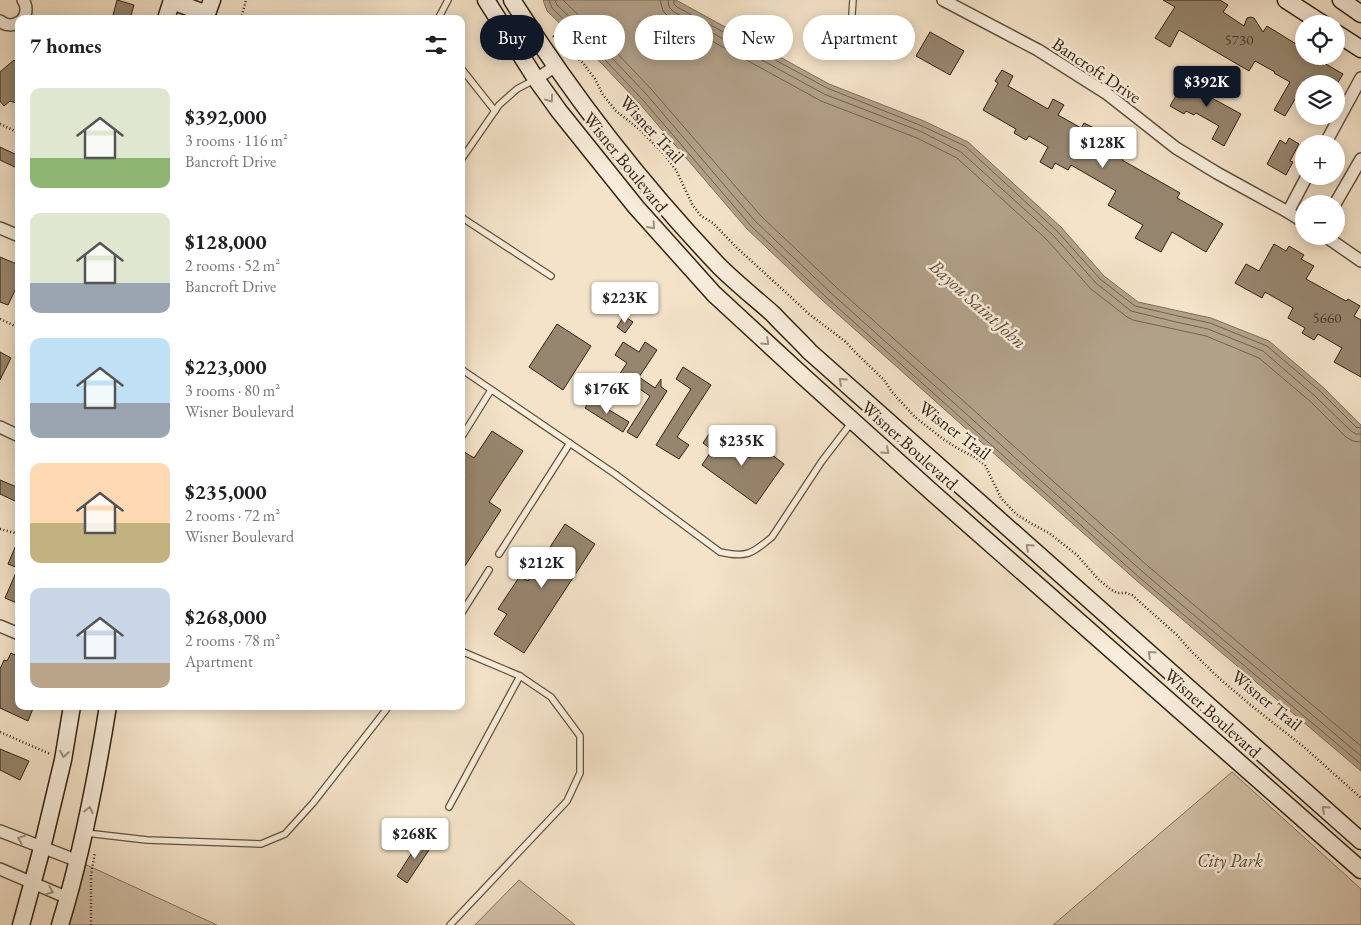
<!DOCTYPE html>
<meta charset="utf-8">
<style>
:root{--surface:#fff;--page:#f6f6f6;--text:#202124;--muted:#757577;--accent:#111827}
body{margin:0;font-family:"EB Garamond",serif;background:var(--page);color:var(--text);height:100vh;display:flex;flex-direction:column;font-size:19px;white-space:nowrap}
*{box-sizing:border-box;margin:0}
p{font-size:16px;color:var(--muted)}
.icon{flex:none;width:28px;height:28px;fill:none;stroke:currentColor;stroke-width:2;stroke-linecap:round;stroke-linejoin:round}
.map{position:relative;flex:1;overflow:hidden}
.details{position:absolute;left:15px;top:15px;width:450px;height:695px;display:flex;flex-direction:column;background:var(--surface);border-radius:10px;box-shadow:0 2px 12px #0003}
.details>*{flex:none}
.top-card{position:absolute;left:480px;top:15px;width:475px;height:45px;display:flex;gap:10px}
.controls{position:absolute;left:1295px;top:15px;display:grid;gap:10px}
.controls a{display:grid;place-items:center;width:50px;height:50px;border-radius:50%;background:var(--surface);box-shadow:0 2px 12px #0003;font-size:25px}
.price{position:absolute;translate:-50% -42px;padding:0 11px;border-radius:5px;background:#fff;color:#222;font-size:16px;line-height:32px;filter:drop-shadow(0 1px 2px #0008)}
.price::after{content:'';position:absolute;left:50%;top:30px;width:15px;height:11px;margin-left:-8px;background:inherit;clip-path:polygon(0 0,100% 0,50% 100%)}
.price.current{background:var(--accent);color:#fff}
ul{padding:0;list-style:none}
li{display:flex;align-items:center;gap:15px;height:125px;padding:0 15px}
li span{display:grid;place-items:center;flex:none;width:140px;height:100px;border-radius:10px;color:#555}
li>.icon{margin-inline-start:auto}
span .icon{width:60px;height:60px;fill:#fffc;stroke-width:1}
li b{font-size:21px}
h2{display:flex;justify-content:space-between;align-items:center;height:60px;padding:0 15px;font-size:21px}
.chip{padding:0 18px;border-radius:22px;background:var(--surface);box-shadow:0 2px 12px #0003;font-size:18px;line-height:45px}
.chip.current{background:var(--accent);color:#fff}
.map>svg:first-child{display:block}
</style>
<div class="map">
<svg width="1361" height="925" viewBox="0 0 1361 925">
<rect width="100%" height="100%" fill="#f4e3c9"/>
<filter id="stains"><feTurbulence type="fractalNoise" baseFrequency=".004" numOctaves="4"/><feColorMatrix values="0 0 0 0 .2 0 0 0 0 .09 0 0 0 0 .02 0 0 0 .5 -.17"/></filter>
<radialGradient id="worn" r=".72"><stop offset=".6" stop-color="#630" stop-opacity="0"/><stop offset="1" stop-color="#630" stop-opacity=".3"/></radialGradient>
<!-- green -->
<g fill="#d3c2a9" stroke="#82725c">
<path d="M1232 772 1361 889V925H1053Z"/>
<path d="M78 861 217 925H60Z"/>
<path d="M519 880 575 925H475Z"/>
</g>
<!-- water -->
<path fill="#b2a189" stroke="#7f6e58" d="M543 0H676L829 84 924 121 968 142 1061 227 1104 276 1138 302 1211 318 1269 341 1324 388 1361 425V771L1137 581 823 301 747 229 639 103 602 64 547 11Z"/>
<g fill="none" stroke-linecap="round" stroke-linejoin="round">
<!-- shore -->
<g stroke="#72624c" stroke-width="1">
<path d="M549 0 552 8 606 61 642 99 751 226 827 298 1140 578 1361 764"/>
<path d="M555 0 557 5 610 56 647 95 755 221 831 293 1144 573 1361 756"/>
<path d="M563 0 615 51 652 90 761 216 836 287 1149 567 1361 746"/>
<path d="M660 0 663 11 670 18 821 101 917 138 957 158 1047 240 1091 289 1127 317 1133 320 1206 336 1259 358 1311 402 1346 437 1353 441 1361 442"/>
<path d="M668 0 669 7 674 12 824 94 920 131 961 152 1053 235 1096 283 1131 311 1176 322 1208 329 1263 351 1316 397 1351 431 1356 434H1361"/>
<path d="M674 0V4L677 7 827 88 922 126 965 146 1057 231 1100 279 1135 306 1178 316 1210 323 1267 346 1321 392 1356 427 1361 428"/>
</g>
</g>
<!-- building -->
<g fill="#97866f" stroke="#32220e">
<path d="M117 0 134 5 130 19H112Z"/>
<path d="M1163 0H1220L1228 5 1223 12 1244 26 1247 18 1251 17 1254 18 1263 32 1267 26 1304 49V56H1312L1343 74 1337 84H1304L1285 116 1274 110 1290 82 1274 73 1275 72 1255 61 1249 71 1179 30 1170 47 1155 38 1175 7Z"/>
<path d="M930 32 964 51 950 75 916 56Z"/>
<path d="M14 60 19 66V104L10 101 4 106 0 101V72Z"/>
<path d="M1002 70 1013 76 1008 86 1048 109 1053 99 1064 105 1058 115 1081 128 1084 123 1096 129 1095 131 1112 140 1108 148 1124 156 1122 160 1180 193 1177 198 1223 224 1206 252 1172 232 1161 252 1135 238 1143 225 1108 205 1116 191 1071 165 1068 170 1055 163 1052 169 1040 162 1048 147 1029 136 1026 140 1014 133 1016 129 983 110 998 83 995 81Z"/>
<path d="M1205 74 1219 82 1210 97 1241 114 1224 146 1212 139 1219 126 1196 113 1194 115 1186 111 1184 114 1170 106 1183 84 1195 91Z"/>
<path d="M1289 138 1299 144 1290 161 1293 162 1286 175 1267 164 1280 140 1286 144Z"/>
<path d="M0 147 19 156V169L0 160Z"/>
<path d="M1274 244 1286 251 1289 246 1304 255 1301 259 1314 266 1306 279 1346 301 1348 299 1360 306 1354 316 1361 320V377L1334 362 1342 348 1318 334 1314 340 1302 333 1305 328 1288 318 1293 308 1265 292 1262 298 1235 283 1246 264 1259 271Z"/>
<path d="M0 257 19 265V282L8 305 0 302Z"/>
<path d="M624 316 633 322 625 333 617 327Z"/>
<path d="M557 324 591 346 563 390 529 367Z"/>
<path d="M623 342 639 352 645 342 657 350 639 377 655 388 661 379V387L667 391 637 438 627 432 650 396 619 375 627 363 615 355Z"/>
<path d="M0 352 11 358 0 380Z"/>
<path d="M683 367 711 385 677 437 689 445 679 459 656 445 691 389 676 379Z"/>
<path d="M591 399 629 422 623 432 585 408Z"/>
<path d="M492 431 523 451 489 502 501 510 461 572V478L465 472 461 470V450L474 458Z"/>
<path d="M711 431 750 458 759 445 784 464 756 504 702 465 712 450 703 443Z"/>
<path d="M0 480 19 488V492L15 501 0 494Z"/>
<path d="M565 524 595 544 524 653 494 634 507 614 498 609 520 576 528 581Z"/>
<path d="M19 538V604L5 598 18 568 8 564Z"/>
<path d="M11 653 19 657V706H34L28 721 0 708V669L4 660 7 661Z"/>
<path d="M0 749 29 761 20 780 0 770Z"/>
<path d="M422 837 433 844 407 883 397 876Z"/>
</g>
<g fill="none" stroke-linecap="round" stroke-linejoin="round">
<!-- lane casing -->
<g stroke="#62523d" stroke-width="8">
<g id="lane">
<path d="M852 14 853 0"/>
<path d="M438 19 448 0"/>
<path d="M461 68 495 111"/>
<path d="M461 160 499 105 517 89 534 80"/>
<path d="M461 217 551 276"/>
<path d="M461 369 615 474 720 552C746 558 752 554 772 537L822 461 852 422"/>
<path d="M461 438 491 390"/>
<path d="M499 554 570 443"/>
<path d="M461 614 489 570"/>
<path d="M449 807 520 676 461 651"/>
<path d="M86 833 147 840 261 844 285 834 313 803 389 706"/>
<path d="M450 925 567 801 580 773V736L551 697 520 676"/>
</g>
</g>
<!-- street casing -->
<g stroke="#62523d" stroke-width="14">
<g id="street">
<path d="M943 0 1038 50 1106 93 1176 148 1217 173 1288 212 1304 222"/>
<path d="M23 19C27 13 27 6 23 0"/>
<path d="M0 21C6 26 13 26 19 22"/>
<path d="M536 79 556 66"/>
<path d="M1325 144 1361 78"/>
<path d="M1335 204 1361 159"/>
<path d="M1288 212 1307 176"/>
<path d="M0 228 19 236"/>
<path d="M1325 236 1361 261"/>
<path d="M0 427 19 436"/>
<path d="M0 626 19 634"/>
<path d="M0 831 78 861"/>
<path d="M0 869 68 898"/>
</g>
</g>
<!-- secondary casing -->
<g stroke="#32220e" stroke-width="19">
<g id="secondary">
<path d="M486 0 536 79 559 111 636 207 714 294 804 377 934 494 1361 870"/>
<path d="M512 0C572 95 642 185 719 266 736 283 755 298 773 314 785 327 798 339 810 352L1361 841"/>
<path d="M1286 0 1323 24"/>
<path d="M1341 0 1361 14"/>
<path d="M172 1 207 14"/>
<path d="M166 19 172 0"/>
<path d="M205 19 212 0"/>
<path d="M1336 33 1361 49"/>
<path d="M21 925 42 848 63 760 72 706"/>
<path d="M60 925C82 854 96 780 108 706"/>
</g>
</g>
<!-- path -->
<g stroke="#32220e" stroke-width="2.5" stroke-dasharray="1 2.5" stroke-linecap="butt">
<path d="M241 19 246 0"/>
<path d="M553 36 583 63 595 79 603 95 616 111 639 129 663 153 676 170 692 204 701 216 713 223 736 247 793 299 809 314 846 342 853 350 884 380 892 392 915 417 943 439 957 448 976 458 985 465 1001 498 1016 514 1032 524 1049 533 1077 555 1098 579 1110 589 1117 593H1126L1132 595 1177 635 1190 650 1220 679 1253 707 1304 747 1361 798"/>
<path d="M0 124 19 133"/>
<path d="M0 319 19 328"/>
<path d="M0 529 19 534"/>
<path d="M0 732 50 754"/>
<path d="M91 925V875L95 852"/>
</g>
<!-- lane -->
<use href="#lane" stroke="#f8eddc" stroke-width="5.5"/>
<!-- street -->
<use href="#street" stroke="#f8eddc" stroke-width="11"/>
<!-- secondary -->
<use href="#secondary" stroke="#f8eddc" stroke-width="16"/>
</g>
<!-- one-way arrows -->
<defs><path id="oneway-chevron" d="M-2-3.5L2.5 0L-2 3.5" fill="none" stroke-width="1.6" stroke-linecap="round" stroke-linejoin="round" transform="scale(1.25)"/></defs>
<g stroke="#9f927f">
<use href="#oneway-chevron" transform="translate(550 99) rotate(54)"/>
<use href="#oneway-chevron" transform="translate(652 226) rotate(48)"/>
<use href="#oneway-chevron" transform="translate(766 342) rotate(43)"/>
<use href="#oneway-chevron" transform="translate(842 381) rotate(-138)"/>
<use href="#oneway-chevron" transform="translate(886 451) rotate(42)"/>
<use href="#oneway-chevron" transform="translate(1029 547) rotate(-138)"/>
<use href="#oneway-chevron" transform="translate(1151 654) rotate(-138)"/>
<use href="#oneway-chevron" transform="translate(64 754) rotate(100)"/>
<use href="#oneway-chevron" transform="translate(1325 809) rotate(-138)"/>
<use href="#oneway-chevron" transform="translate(89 810) rotate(-78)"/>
<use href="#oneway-chevron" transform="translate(21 839) rotate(-159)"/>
<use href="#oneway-chevron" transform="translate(50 891) rotate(22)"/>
</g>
<g text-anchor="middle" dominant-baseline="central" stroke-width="5" stroke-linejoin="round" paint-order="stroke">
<!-- number labels -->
<g font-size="15" fill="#4b3b26">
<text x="1239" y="39">5730</text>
<text x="1327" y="317">5660</text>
</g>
<!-- street labels -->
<g font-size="18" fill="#32220e" stroke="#f8eddc">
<text transform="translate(1097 70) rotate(34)">Bancroft Drive</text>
<text transform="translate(652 129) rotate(47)">Wisner Trail</text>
<text transform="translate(626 162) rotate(51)">Wisner Boulevard</text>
<text transform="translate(955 430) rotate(37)">Wisner Trail</text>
<text transform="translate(910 445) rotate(42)">Wisner Boulevard</text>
<text transform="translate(1267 700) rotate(39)">Wisner Trail</text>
<text transform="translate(1213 713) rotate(42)">Wisner Boulevard</text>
</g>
<!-- park labels -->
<g font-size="18" font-style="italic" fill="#5a4a35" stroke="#f8eddc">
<text x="1230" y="860">City Park</text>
</g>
<!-- water labels -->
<g font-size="19" font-style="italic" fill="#5f4e39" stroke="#f8eddc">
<text transform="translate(978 304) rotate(42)">Bayou Saint John</text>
</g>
</g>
<rect width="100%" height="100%" filter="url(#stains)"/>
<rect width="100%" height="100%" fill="url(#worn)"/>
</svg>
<div class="controls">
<a><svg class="icon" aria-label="locate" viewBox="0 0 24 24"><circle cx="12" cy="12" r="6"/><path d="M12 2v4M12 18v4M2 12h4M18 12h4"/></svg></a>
<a><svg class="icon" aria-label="layers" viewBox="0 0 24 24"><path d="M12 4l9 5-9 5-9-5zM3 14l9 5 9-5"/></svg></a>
<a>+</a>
<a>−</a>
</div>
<b class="price current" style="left:1207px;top:108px">$392K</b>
<b class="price" style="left:1103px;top:169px">$128K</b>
<b class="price" style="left:625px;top:324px">$223K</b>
<b class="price" style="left:607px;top:415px">$176K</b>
<b class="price" style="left:742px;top:467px">$235K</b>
<b class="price" style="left:542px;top:589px">$212K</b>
<b class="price" style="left:415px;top:860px">$268K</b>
<div class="top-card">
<a class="chip current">Buy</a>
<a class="chip">Rent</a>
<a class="chip">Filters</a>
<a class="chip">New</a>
<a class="chip">Apartment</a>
</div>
<section class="details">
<h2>7 homes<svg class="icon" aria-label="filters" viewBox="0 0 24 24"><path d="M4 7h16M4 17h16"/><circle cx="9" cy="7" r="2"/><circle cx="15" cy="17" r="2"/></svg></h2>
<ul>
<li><span style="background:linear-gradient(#dfe7d0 70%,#8fb573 0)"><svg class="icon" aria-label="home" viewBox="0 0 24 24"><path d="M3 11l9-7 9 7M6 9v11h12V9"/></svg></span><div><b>$392,000</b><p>3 rooms · 116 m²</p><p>Bancroft Drive</p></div></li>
<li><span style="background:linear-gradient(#dfe7d0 70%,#9aa5b1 0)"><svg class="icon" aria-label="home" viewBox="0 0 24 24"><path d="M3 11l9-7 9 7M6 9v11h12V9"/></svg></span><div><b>$128,000</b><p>2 rooms · 52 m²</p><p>Bancroft Drive</p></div></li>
<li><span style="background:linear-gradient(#bfe0f5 65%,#9aa5b1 0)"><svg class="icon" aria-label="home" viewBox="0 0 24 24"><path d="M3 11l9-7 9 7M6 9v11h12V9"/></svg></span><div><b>$223,000</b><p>3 rooms · 80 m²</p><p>Wisner Boulevard</p></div></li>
<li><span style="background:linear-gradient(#ffd9b3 60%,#c2b280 0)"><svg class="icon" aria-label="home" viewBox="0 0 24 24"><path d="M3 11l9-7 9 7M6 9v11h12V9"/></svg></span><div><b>$235,000</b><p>2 rooms · 72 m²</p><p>Wisner Boulevard</p></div></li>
<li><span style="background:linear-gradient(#c9d6e8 75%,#b9a48a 0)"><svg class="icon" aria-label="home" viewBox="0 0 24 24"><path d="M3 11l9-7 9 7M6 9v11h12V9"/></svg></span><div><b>$268,000</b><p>2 rooms · 78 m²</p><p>Apartment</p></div></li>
</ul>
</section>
</div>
